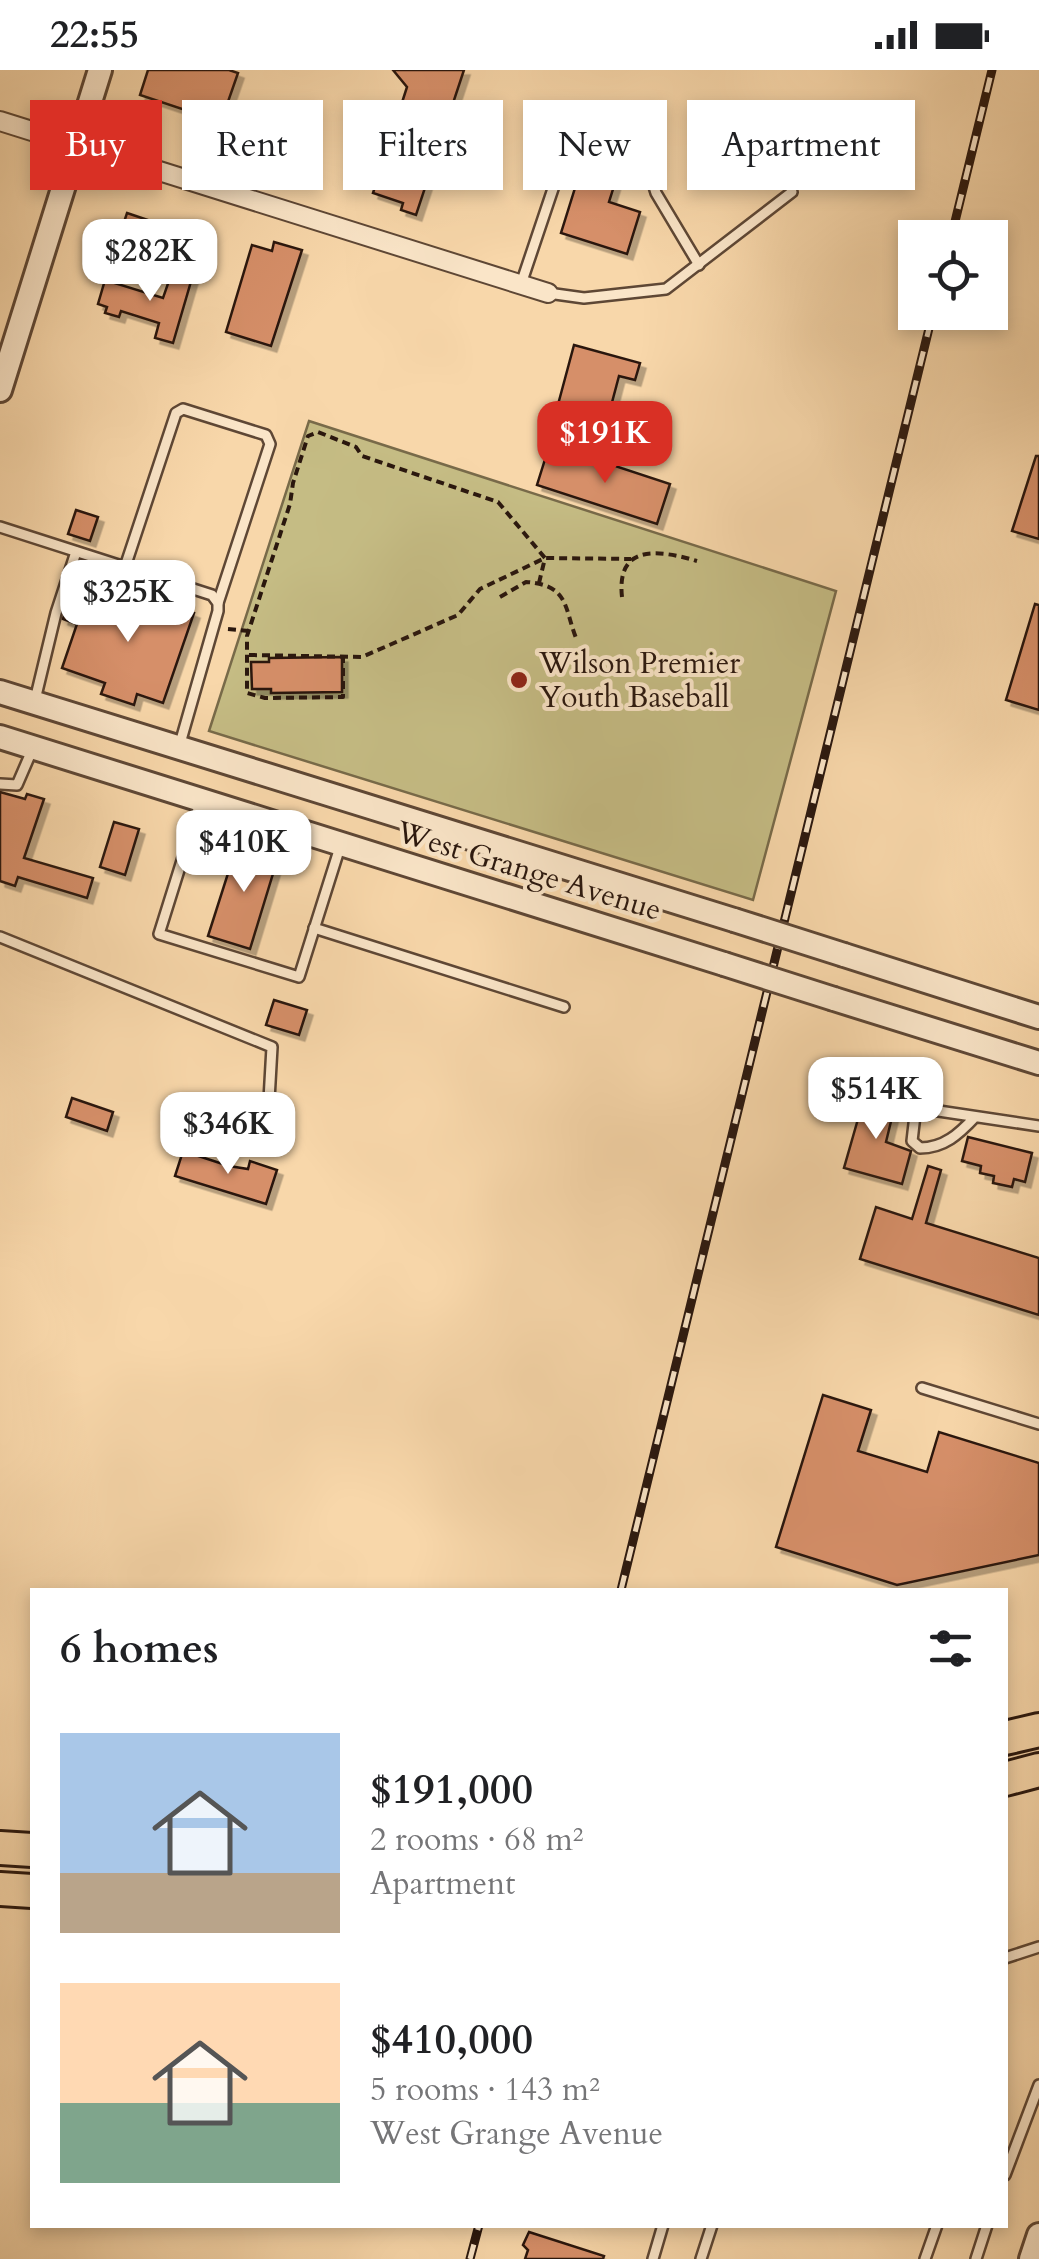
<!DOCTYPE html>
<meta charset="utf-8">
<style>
:root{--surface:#fff;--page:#f6f6f6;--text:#202124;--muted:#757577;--accent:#d93025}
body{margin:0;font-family:Cardo,serif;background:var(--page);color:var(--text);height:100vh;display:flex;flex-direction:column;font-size:38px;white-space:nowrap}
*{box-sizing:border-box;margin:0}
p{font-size:32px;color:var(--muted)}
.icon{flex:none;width:55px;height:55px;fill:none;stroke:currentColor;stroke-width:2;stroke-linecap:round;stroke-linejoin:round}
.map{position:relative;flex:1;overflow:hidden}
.panel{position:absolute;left:30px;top:1518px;width:978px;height:640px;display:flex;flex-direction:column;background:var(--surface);border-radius:0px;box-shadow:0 5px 15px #0003}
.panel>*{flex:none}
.guide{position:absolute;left:30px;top:30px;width:980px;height:90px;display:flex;gap:20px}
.fabs{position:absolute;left:898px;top:150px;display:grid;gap:20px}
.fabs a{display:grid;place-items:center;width:110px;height:110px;border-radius:0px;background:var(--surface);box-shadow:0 5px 15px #0003;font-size:50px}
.price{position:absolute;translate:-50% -85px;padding:0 22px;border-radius:20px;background:#fff;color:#222;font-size:32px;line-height:65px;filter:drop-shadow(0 2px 5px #0008)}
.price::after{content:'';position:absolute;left:50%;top:60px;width:30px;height:22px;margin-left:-15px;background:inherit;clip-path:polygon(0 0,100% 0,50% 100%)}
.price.active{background:var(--accent);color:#fff}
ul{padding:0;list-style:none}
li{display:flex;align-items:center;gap:30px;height:250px;padding:0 30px}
li span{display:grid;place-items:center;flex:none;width:280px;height:200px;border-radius:0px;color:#555}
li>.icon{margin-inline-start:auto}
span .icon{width:120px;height:120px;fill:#fffc;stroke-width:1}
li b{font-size:42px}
h2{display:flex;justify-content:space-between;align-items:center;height:120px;padding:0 30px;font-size:42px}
.tag{padding:0 35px;border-radius:0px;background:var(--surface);box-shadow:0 5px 15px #0003;font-size:35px;line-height:90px}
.tag.active{background:var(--accent);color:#fff}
.status{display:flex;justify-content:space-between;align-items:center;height:70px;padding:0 50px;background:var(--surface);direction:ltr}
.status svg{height:28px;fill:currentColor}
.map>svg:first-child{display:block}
</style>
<div class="status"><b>22:55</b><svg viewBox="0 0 49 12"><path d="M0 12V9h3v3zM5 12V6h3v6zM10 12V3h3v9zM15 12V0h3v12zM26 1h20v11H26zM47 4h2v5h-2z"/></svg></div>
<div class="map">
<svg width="1039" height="2189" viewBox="0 0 1039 2189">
<defs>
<filter id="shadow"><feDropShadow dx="5.5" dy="5.5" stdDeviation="0" flood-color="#0004"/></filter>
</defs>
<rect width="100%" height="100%" fill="#f8d7aa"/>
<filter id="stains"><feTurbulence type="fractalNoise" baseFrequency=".002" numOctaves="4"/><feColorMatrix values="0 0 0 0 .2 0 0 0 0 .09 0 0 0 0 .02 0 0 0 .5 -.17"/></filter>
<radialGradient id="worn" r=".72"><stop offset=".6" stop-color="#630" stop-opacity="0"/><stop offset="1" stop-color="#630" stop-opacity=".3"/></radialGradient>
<!-- garden -->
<path fill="#c5bc84" stroke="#786a49" stroke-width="2.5" d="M309 351 836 521 753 830 209 661Z"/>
<!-- building -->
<g fill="#d68f69" stroke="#2a170e" stroke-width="2.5" filter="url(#shadow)">
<path d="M148 0H229L238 3 221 52 140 25Z"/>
<path d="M393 0H464L416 145 401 140 403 133 373 123 407 17Z"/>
<path d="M257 58 280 65 270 97 247 90Z"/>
<path d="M585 86 620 97 609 132 640 142 627 184 561 163Z"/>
<path d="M127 143 151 151 143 175 119 167Z"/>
<path d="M274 172 302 180 271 276 226 262 252 175 272 181Z"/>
<path d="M172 202 192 208 173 273 155 268 159 253 121 241 119 247 105 243 107 237 98 234 105 210 163 228Z"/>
<path d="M574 275 640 293 635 310 619 306 606 355 556 342Z"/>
<path d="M547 383 577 392 579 384 670 414 657 454 537 415Z"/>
<path d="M1036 386H1039V469L1012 461Z"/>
<path d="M76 440 98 447 90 471 68 464Z"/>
<path d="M111 515 194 543 163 633 137 624 134 635 101 624 105 613 62 598 77 554 63 549 67 535 100 546Z"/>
<path d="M1035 534 1039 535V640L1006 630Z"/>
<path d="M342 587V622L271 623V619H252L251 592H269V588Z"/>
<path d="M0 722 25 729 27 724 44 729 24 788 93 808 87 828 18 807 15 816 0 811Z"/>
<path d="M114 752 139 759 125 805 100 797Z"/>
<path d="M238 772 279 784 250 879 208 866Z"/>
<path d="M274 930 307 940 299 965 266 955Z"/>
<path d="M861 1023 896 1031 886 1072 911 1081 902 1114 844 1098 858 1049 856 1048Z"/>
<path d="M72 1028 113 1042 107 1061 66 1047Z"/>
<path d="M968 1067 1032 1083 1025 1112 1014 1109 1012 1117 993 1113 994 1106 980 1103 981 1096 962 1091Z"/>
<path d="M183 1081 229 1096 248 1099 250 1091 277 1100 266 1134 175 1106Z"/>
<path d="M928 1096 941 1100 926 1153 1039 1188V1245L860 1189 876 1137 912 1149Z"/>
<path d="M823 1325 871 1340 858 1381 927 1402 939 1362 1039 1393V1485L897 1515 776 1477Z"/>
<path d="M529 2162 604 2186 603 2189H525L528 2180 523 2175Z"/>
</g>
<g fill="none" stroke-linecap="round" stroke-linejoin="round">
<!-- service casing -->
<g stroke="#5e4735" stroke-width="14">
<g id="service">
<path d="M521 214 562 92 571 76 581 69 612 74 650 104 656 123 699 195"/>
<path d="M548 223 584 228 666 219 792 122"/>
<path d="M0 457 212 525 218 533V541L179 677"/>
<path d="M125 497 176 343 183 339 266 365 270 374 218 533"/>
<path d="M35 630 56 543 76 482"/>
<path d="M0 714 17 715 33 678"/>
<path d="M200 733 159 864 299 907 340 777"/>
<path d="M314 858 564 937"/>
<path d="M0 867 272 977 267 1065"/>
<path d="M975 1047C959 1064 944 1078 920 1078L912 1071 915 1045 932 1040 1039 1056"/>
<path d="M922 1318 1039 1354"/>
<path d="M1005 1888 1039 1877"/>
<path d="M1005 2105 1039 2015"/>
<path d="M653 2189 663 2155"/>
<path d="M701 2189 712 2155"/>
<path d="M925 2189 937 2155"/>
<path d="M976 2189 987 2155"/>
</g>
</g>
<!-- minor casing -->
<g stroke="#5e4735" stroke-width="22">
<path id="minor" d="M0 51 548 223"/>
</g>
<!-- tertiary casing -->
<g stroke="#5e4735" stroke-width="28">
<g id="tertiary">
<path d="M0 320 100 0"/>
<path d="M0 622 734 850"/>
<path d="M0 667 724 894"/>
<path d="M844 885 1039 947"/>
<path d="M834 929 1039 993"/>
<path d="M1031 2189 1039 2165"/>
</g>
</g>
<!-- motorway casing -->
<g stroke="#2a170e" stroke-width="38">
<g id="motorway">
<path d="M1005 1668 1039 1660"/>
<path d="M1005 1709 1039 1700"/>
<path d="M0 1778 32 1780"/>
<path d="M0 1819 32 1821"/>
</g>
</g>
<!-- path -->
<g stroke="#2a170e" stroke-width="4" stroke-dasharray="8 5" stroke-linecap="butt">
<path d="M500 527 526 512C569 515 564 537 576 568"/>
<path d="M622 527C616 473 660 480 697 491"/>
<path d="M228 559 249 561"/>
<path d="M249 585 362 587 458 545 480 519 545 488 631 489"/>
<path d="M343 585V627L265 628 247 623V566L290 434 293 413 308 366 318 362 356 377 362 386 498 432 545 488 539 513"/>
</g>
<!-- service -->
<use href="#service" stroke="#fae5c8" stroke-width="9"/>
<!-- minor -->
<use href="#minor" stroke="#fae5c8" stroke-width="18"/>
<!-- tertiary -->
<use href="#tertiary" stroke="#fae5c8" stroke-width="22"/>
<!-- motorway -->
<use href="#motorway" stroke="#f8d7aa" stroke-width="32"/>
<!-- rail casing -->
<g stroke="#2a170e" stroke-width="9">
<g id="rail">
<path d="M951 168 992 0"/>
<path d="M621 1520 933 242"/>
<path d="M470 2189 479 2155"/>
</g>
</g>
<!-- rail -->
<use href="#rail" stroke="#fae5c8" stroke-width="5" stroke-dasharray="15" stroke-linecap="butt"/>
<!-- tertiary-bridge casing -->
<g stroke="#5e4735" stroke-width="28" stroke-linecap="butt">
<g id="tertiary-bridge">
<path d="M734 850 844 885"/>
<path d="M724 894 834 929"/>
</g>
</g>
<!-- tertiary-bridge -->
<use href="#tertiary-bridge" stroke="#fae5c8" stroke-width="22"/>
</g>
<!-- markers -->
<circle fill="#8f2418" stroke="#fae5c8" stroke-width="4" cx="519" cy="610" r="10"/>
<g text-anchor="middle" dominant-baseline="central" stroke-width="8" stroke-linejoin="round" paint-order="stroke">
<!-- poi labels -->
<g font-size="30" fill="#2a170e" stroke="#fae5c8" text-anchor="start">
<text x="539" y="593">Wilson Premier<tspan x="539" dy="34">Youth Baseball</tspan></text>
</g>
<!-- street labels -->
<g font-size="30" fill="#2a170e" stroke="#fae5c8">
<text transform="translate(529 801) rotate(17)">West Grange Avenue</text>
</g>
</g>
<rect width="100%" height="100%" filter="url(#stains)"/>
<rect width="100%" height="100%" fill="url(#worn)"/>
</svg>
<div class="fabs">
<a><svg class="icon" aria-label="locate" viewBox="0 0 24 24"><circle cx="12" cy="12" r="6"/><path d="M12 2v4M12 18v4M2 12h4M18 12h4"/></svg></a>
</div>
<b class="price" style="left:150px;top:234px">$282K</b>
<b class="price active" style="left:605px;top:416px">$191K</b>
<b class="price" style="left:128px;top:575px">$325K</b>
<b class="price" style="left:244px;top:825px">$410K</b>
<b class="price" style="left:876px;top:1072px">$514K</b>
<b class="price" style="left:228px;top:1107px">$346K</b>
<div class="guide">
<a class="tag active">Buy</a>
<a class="tag">Rent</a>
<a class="tag">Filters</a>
<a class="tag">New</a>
<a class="tag">Apartment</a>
</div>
<section class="panel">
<h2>6 homes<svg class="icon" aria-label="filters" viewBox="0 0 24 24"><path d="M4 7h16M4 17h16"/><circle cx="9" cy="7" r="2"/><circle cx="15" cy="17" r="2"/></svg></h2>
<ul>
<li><span style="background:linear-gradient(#a9c7e8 70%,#b9a48a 0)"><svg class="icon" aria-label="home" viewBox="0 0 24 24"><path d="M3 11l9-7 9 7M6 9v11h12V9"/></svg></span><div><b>$191,000</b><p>2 rooms · 68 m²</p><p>Apartment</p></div></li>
<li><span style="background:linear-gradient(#ffd9b3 60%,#7fa58c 0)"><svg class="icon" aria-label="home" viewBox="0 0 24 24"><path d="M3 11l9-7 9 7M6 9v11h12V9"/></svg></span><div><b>$410,000</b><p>5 rooms · 143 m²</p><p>West Grange Avenue</p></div></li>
</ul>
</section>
</div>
